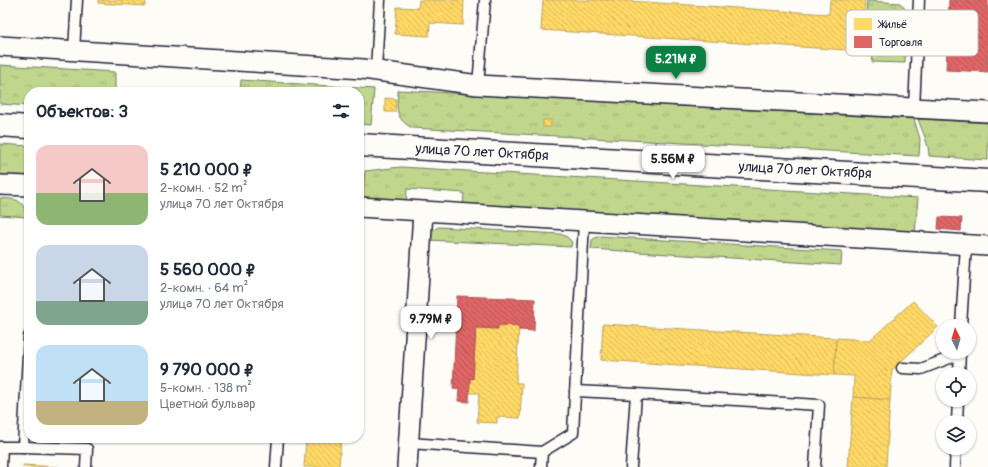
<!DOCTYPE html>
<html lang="ru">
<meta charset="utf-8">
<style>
:root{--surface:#fff;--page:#f2f2f3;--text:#1f2937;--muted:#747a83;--accent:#0b8043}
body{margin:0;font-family:Pangolin,sans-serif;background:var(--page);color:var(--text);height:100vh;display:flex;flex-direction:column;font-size:15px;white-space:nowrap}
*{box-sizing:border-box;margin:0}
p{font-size:13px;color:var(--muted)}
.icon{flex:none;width:22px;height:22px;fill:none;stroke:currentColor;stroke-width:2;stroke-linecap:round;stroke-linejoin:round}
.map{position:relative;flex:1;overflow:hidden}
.sheet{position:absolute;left:24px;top:87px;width:340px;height:356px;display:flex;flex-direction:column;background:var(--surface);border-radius:16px;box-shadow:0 1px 3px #0004}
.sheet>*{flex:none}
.needle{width:26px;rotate:355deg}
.tools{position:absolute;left:936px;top:319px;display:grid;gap:8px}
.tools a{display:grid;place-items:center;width:40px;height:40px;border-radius:50%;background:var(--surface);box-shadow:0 1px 3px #0004;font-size:20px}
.price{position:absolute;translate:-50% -34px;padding:0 9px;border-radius:8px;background:#fff;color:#222;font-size:13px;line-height:26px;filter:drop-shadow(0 1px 2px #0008)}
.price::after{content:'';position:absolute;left:50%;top:24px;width:12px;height:9px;margin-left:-6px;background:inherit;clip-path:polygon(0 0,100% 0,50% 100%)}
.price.current{background:var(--accent);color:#fff}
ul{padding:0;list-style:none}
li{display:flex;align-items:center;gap:12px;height:100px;padding:0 12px}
li span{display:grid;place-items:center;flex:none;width:112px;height:80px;border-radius:12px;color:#555}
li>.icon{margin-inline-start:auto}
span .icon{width:48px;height:48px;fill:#fffc;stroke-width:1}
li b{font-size:17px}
h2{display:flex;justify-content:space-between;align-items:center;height:48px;padding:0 12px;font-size:17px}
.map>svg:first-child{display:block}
</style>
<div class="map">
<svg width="988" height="467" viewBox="0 0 988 467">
<defs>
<pattern id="grass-tufts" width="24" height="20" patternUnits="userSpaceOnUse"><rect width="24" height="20" fill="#c0d68d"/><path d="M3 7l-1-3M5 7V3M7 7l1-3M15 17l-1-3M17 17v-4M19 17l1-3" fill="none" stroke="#a5b77b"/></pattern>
<pattern id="homes-back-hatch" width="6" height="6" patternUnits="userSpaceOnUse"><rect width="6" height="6" fill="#ffd966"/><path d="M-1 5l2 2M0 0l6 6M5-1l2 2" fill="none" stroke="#daba59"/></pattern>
<pattern id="shops-back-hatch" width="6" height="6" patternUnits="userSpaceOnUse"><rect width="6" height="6" fill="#e06666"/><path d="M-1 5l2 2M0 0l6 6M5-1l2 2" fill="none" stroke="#b55455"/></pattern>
</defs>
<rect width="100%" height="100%" fill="#fdfcf7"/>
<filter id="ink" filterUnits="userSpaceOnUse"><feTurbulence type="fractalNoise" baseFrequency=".025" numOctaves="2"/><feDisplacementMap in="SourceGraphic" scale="8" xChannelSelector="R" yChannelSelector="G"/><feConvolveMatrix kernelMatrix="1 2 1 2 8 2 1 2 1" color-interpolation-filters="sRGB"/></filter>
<g filter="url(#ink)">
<!-- grass -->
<g fill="url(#grass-tufts)" stroke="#717c64">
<path d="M867 1 900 3 906 10 905 63 872 62 873 55 869 54 871 17H866Z"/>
<path d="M0 65 115 72V92H29V106L0 104Z"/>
<path d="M241 80 374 89 371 125 359 124V92H240Z"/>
<path d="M398 90 914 119 920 139 919 156 412 128C394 118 397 108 398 90Z"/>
<path d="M918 119 988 123V160L929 156C929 144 922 131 918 119Z"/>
<path d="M0 144 29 146V181L0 179Z"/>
<path d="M401 167 918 198 915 235 463 207 464 193 407 189 406 204 362 201 365 171Z"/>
<path d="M0 198C17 199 23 199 27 217L0 215Z"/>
<path d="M438 227 560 234 567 237 572 242 571 247 428 240 430 232Z"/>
<path d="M599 236 842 251 841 265 591 249 592 240Z"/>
</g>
<!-- homes -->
<g fill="url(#homes-back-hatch)" stroke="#bda259">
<path d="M98 0H146L145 6 98 3Z"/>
<path d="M419 0H464L463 25 430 23 429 36 395 34 397 7 418 8Z"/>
<path d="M543 0H613L829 14 830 0H865L862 51 541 30Z"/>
<path d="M385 98 396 99 395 112H385Z"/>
<rect x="543" y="120" width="8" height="7"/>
<path d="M913 301 938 327 892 370 890 400 853 397 854 376 834 375 836 338 870 340Z"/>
<path d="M603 324 836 338 834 375 601 360Z"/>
<path d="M498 325 519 326 516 383H522L520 418 497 417V423L477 422 479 393H469L470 378 473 379 476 328 498 329Z"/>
<path d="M853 397 890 400 886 467H848Z"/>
<path d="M306 438H341L339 467H304Z"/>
<path d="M23 465 59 467H23Z"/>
</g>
<!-- shops -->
<g fill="url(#shops-back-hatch)" stroke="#a75259">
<path d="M949 0H988V72L946 70Z"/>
<path d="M939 217 962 218 961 231 938 229Z"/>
<path d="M457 296 535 299 534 331 519 330V326L498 325V329L476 328 473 379 470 378 469 402 458 401 459 389H453Z"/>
</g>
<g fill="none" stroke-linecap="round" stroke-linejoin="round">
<!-- lane casing -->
<g stroke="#22223b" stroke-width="13">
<g id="lane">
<path d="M74 50 77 0"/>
<path d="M376 70 380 0"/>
<path d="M478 85 485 0"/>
<path d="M914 108 919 0"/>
<path d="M961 326 966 245"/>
<path d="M902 368 921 369 960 354"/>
<path d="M959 374 960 352"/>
<path d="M575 391 636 394"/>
<path d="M957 422 958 400"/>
<path d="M409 443 542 452 541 467"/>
<path d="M0 447H23L29 336"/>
<path d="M23 447 87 449 86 467"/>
<path d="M542 452 573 433 584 222"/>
<path d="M1 467 2 447"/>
<path d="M276 467 278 438"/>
<path d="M631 467 636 394 819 405 815 467"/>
<path d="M955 467 956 448"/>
</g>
</g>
<!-- street casing -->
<g stroke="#22223b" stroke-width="22">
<g id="street">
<path d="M0 46 363 69 478 85 988 112"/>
<path d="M0 185 29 186"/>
<path d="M359 207 988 246"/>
<path d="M407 467 423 212"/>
</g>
</g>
<!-- secondary casing -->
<g stroke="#22223b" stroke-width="25">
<g id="secondary">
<path d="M0 125 29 127"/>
<path d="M359 145 988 181"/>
</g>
</g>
<!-- lane -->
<use href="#lane" stroke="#fdfcf7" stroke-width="10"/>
<!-- street -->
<use href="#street" stroke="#fdfcf7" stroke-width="19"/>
<!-- secondary -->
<use href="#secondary" stroke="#fdfcf7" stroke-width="22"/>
</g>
</g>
<g text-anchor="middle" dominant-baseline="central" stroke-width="4" stroke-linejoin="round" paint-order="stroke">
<!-- street labels -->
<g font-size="14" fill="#22223b" stroke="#fdfcf7">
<text transform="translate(482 152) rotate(3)">улица 70 лет Октября</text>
<text transform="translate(805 170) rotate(3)">улица 70 лет Октября</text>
</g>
</g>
<!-- legend -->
<rect x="846" y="10" width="132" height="46" rx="6" fill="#fdfcf7" stroke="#bbbbbf" stroke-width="1"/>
<rect x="854" y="18" width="18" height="12" fill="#ffd966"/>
<rect x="854" y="36" width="18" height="12" fill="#e06666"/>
<g font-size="11" fill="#22223b">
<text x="879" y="28">Жильё</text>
<text x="879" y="46">Торговля</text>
</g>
</svg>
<div class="tools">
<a><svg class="needle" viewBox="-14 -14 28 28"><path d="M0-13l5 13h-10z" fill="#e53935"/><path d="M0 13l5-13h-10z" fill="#747a83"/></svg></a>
<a><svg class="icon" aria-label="locate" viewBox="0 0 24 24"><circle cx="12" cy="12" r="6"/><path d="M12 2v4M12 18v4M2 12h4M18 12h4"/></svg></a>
<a><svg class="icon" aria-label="layers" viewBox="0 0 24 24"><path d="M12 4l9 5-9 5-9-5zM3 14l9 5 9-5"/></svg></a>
</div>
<b class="price current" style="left:676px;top:80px">5.21M ₽</b>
<b class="price" style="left:673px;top:180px">5.56M ₽</b>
<b class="price" style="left:431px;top:340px">9.79M ₽</b>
<section class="sheet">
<h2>Объектов: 3<svg class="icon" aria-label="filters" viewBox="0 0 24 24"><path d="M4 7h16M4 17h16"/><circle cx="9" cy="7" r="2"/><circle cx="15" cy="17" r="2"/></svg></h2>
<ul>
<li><span style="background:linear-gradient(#f6c9c9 60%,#8fb573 0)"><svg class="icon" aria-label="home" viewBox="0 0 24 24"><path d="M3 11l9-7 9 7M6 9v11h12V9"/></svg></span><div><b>5 210 000 ₽</b><p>2-комн. · 52 m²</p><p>улица 70 лет Октября</p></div></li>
<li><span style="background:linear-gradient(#c9d6e8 70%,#7fa58c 0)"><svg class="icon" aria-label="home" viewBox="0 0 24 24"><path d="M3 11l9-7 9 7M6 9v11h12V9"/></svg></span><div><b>5 560 000 ₽</b><p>2-комн. · 64 m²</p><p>улица 70 лет Октября</p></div></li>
<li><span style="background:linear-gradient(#bfe0f5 70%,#c2b280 0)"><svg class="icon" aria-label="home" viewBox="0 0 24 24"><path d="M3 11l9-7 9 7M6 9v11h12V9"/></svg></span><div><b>9 790 000 ₽</b><p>5-комн. · 138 m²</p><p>Цветной бульвар</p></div></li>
</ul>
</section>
</div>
